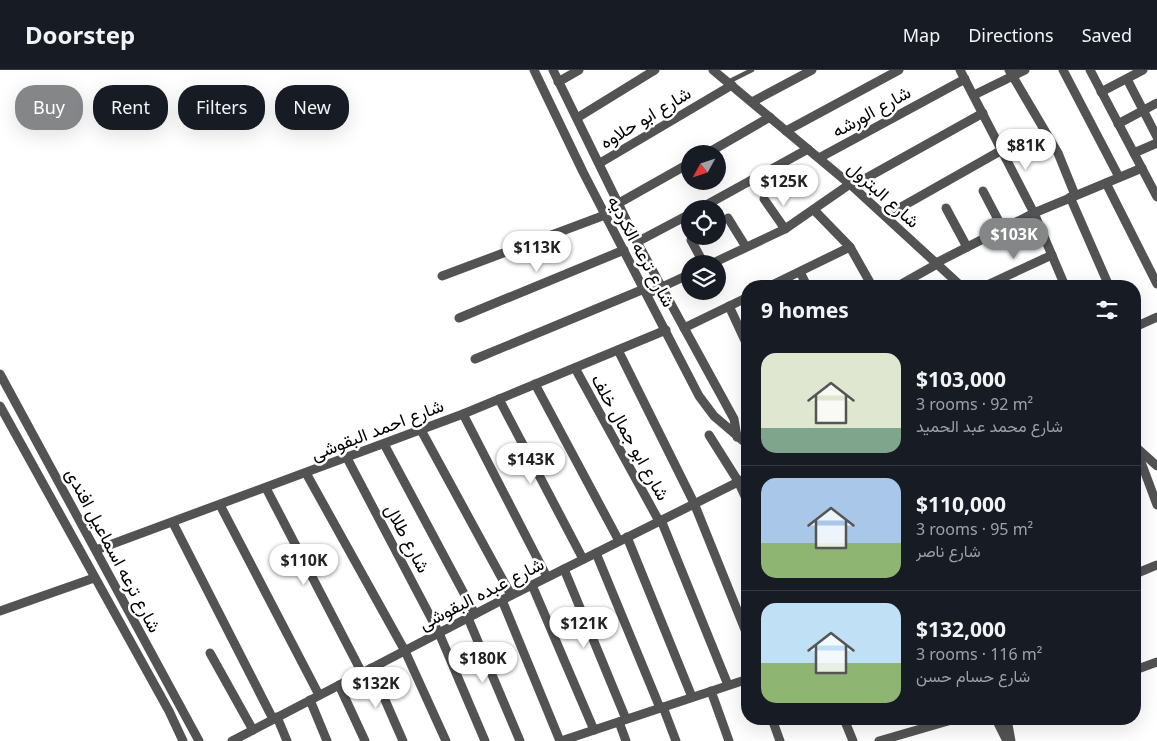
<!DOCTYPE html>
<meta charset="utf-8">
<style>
:root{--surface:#171b24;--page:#242831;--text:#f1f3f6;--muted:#9ea1a6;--line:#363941;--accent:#858687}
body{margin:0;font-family:"Noto Sans",Vazirmatn,sans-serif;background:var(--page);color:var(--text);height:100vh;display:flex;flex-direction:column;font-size:19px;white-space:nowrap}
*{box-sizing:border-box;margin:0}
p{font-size:16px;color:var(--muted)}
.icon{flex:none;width:28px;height:28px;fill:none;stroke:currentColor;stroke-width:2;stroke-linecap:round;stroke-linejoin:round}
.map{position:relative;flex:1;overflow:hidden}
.panel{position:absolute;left:741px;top:210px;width:400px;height:445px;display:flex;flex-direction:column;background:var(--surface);border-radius:20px;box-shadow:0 5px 20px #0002}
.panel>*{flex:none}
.top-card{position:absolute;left:15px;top:15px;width:475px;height:45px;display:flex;gap:10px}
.needle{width:32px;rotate:230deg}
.controls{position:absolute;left:681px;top:75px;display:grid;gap:10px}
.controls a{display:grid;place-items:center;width:45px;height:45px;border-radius:50%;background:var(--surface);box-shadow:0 5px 20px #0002;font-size:25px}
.price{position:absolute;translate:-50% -42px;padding:0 11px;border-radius:18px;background:#fff;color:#222;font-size:16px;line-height:32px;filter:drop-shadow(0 1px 2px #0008)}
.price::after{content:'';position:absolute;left:50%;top:30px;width:15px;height:11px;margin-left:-8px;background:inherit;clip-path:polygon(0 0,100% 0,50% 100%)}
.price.current{background:var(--accent);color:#fff}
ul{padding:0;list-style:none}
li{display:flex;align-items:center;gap:15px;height:125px;padding:0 20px}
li+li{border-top:1px solid var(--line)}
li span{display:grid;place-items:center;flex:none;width:140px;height:100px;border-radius:15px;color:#555}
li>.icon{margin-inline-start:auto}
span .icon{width:60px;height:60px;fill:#fffc;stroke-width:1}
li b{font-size:21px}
h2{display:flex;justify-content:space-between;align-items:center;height:60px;padding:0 20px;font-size:21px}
.chip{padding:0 18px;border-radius:20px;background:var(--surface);box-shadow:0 5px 20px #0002;font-size:18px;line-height:45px}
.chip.current{background:var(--accent);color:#fff}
header{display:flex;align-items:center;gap:30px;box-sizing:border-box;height:70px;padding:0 25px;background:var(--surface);border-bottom:1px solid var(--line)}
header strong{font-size:24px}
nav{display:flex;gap:28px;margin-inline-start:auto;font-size:18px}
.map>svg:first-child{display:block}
</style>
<header>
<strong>Doorstep</strong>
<nav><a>Map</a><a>Directions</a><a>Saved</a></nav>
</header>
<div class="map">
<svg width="1157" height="671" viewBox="0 0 1157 671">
<rect width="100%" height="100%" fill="#fff"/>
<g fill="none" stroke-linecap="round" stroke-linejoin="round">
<!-- lane -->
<path stroke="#535353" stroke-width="4.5" d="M728 12 752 0"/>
<!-- street -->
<g stroke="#535353" stroke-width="9">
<path d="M534 0 583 102 699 326 714 346 748 375"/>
<path d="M553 0 637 172 734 349 737 367"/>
<path d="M713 0 852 116 961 216"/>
<path d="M960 0 1034 143 1065 216"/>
<path d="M1009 0 1058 83 1075 125"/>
<path d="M1063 0 1119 107"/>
<path d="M1090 0 1157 127"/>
<path d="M1127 9 1157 67"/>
<path d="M558 12 579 0"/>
<path d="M1101 22 1143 0"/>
<path d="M974 25 1025 0"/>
<path d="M752 32 812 0"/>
<path d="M577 48 655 0"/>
<path d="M1118 54 1157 33"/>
<path d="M786 61 899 0"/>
<path d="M1134 83 1157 73"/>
<path d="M706 84 770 47"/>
<path d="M819 88 965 9"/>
<path d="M600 93 732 15"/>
<path d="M1106 113 1157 214"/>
<path d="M852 116 983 43"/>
<path d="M983 121 1003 159"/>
<path d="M1070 127 1109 216"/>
<path d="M764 129 785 159"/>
<path d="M619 133 690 93"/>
<path d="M946 138 967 177"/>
<path d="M699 139 808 79"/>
<path d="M814 140 850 177 872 216"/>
<path d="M896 140 1002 80"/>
<path d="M728 148 746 177"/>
<path d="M691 170 704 194"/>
<path d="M637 172 690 144"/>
<path d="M936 193 1034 143 1142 98"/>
<path d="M711 194 785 159 850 114"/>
<path d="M800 202 807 216"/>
<path d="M442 206 605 145"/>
<path d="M770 216 850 177"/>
<path d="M898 216 937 194"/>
<path d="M985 216 1052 185"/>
<path d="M647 224 690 204"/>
<path d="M729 236 748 277"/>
<path d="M459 248 624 180"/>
<path d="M1135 257 1157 247"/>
<path d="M684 258 748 227"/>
<path d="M618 280 694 433 748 567"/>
<path d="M475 289 644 219"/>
<path d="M575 298 659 451"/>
<path d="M0 304 199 671"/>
<path d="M535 314 619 471"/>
<path d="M499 329 583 489"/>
<path d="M0 336 169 641 183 671"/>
<path d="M463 344 547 507"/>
<path d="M421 360 511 525"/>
<path d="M709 365 738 411 748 433"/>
<path d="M384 374 475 544"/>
<path d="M1135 376 1157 435"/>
<path d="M1137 378 1157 396"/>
<path d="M347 388 439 563 485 671"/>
<path d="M306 403 405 581 446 671"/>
<path d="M266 418 362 603"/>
<path d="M220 435 319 625"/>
<path d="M661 450 728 615"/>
<path d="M173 453 273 649"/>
<path d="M627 467 692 627"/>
<path d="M96 480 463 344 666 260"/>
<path d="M596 483 660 638"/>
<path d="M564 499 626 649"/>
<path d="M1135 504 1157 495"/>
<path d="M532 515 594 660"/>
<path d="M502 530 560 671"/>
<path d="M0 541 94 508"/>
<path d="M468 548 520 671"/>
<path d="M210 583 253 660"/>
<path d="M371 598 403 671"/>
<path d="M1135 600 1157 592"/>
<path d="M339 615 365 671"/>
<path d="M711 621 729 671"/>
<path d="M310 630 327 671"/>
<path d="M663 637 676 671"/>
<path d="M277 647 287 671"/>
<path d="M772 649 780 671"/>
<path d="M844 649 853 671"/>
<path d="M996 649 1007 671"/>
<path d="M1007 649 1011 671"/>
<path d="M619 652 626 671"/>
<path d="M232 671 502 530 748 407"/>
<path d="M561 671 748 609"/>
<path d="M879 671 955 649"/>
</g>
</g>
<g text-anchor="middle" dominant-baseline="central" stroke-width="5" stroke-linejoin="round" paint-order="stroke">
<!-- street labels -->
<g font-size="18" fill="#000" stroke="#fff">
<text transform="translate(871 41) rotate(-29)">شارع الورشه</text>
<text transform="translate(645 47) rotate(-31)">شارع ابو حلاوه</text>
<text transform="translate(884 124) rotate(42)">شارع البترول</text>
<text transform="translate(642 181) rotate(62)">شارع ترعه الكرديه</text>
<text transform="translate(377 359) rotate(-21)">شارع احمد البقوشى</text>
<text transform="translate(631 367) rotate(61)">شارع ابو جمال خلف</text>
<text transform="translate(408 468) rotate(62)">شارع طلال</text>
<text transform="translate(114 480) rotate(62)">شارع ترعه اسماعيل افندى</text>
<text transform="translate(481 523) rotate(-27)">شارع عبده البقوشى</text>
</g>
</g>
</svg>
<div class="controls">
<a><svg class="needle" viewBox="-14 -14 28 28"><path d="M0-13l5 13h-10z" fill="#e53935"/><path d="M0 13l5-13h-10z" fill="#9ea1a6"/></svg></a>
<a><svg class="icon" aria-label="locate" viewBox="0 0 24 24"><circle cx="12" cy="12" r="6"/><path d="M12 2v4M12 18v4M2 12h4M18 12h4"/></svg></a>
<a><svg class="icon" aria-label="layers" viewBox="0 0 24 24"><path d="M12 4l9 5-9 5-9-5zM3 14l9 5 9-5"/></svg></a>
</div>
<b class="price" style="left:1026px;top:101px">$81K</b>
<b class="price" style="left:784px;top:137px">$125K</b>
<b class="price current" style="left:1014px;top:190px">$103K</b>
<b class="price" style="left:537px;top:203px">$113K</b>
<b class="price" style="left:531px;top:415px">$143K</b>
<b class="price" style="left:304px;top:516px">$110K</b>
<b class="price" style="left:584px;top:579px">$121K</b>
<b class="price" style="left:483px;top:614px">$180K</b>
<b class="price" style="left:376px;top:639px">$132K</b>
<div class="top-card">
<a class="chip current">Buy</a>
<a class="chip">Rent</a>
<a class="chip">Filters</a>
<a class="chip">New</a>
</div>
<section class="panel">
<h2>9 homes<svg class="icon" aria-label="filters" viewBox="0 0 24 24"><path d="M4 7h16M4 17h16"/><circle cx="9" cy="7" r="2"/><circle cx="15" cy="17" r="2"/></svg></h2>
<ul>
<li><span style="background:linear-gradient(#dfe7d0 75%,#7fa58c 0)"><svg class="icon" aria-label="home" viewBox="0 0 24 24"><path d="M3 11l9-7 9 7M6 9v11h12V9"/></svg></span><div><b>$103,000</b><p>3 rooms · 92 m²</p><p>شارع محمد عبد الحميد</p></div></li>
<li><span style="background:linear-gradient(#a9c7e8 65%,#8fb573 0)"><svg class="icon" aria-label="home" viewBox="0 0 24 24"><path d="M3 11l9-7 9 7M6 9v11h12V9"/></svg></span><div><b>$110,000</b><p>3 rooms · 95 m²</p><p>شارع ناصر</p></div></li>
<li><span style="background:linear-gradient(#bfe0f5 60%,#8fb573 0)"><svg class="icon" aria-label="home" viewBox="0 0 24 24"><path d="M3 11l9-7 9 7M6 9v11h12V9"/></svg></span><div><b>$132,000</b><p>3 rooms · 116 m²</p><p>شارع حسام حسن</p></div></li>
</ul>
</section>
</div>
